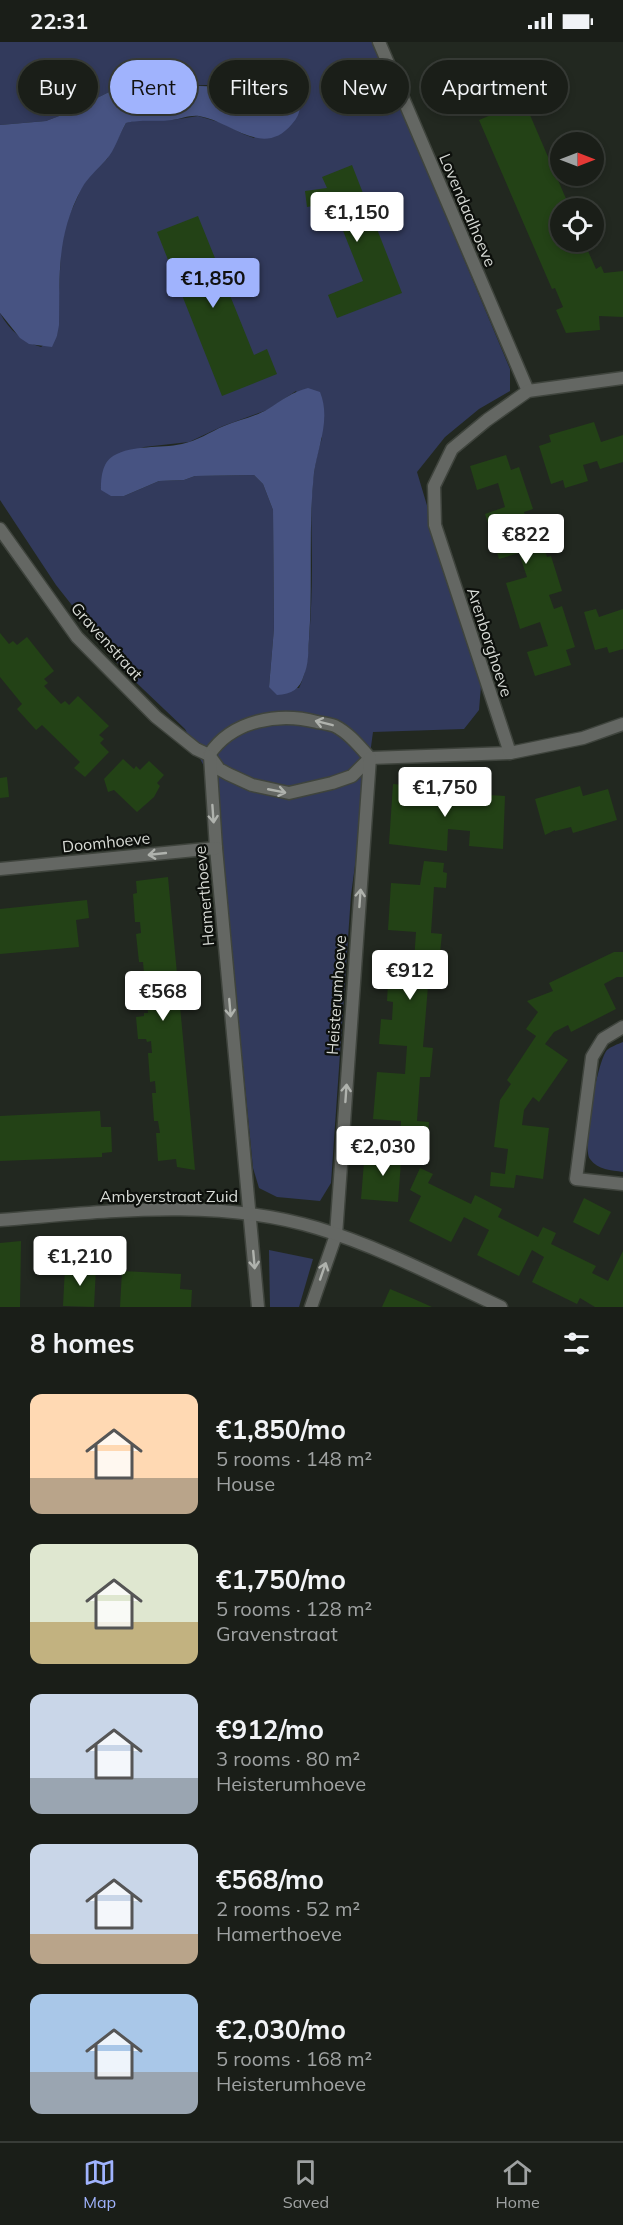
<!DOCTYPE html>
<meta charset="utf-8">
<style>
:root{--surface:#1a1e18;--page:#272b25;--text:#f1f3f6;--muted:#9fa2a2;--line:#383c37;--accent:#a0b3fd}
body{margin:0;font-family:Mulish,sans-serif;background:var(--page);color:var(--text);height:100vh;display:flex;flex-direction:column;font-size:22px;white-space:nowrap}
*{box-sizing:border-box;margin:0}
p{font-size:20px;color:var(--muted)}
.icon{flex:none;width:33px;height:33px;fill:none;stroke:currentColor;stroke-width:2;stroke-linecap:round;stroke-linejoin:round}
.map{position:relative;height:1265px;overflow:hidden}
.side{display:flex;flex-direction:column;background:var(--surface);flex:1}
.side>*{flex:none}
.banner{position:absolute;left:18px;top:18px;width:588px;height:54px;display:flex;gap:12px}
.needle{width:39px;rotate:90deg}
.tools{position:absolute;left:550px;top:90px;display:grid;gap:12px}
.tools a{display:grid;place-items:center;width:54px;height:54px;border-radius:50%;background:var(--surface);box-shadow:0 3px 9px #0003,0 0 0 2px var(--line);font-size:30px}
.price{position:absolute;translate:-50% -51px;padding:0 14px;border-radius:6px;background:#fff;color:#222;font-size:20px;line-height:39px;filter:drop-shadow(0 2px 3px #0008)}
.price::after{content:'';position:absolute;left:50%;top:36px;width:18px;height:14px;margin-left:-9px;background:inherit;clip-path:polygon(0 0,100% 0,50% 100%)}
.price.selected{background:var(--accent);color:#111}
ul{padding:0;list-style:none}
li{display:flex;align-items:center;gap:18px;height:150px;padding:0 30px}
li span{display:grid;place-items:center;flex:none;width:168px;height:120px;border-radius:12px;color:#555}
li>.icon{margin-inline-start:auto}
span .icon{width:72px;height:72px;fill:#fffc;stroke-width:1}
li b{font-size:26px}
h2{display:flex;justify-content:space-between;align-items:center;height:72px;padding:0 30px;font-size:26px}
.tag{padding:0 21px;border-radius:27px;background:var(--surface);box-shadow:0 3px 9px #0003,0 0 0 2px var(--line);font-size:21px;line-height:54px}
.tag.selected{background:var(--accent);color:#111}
.status{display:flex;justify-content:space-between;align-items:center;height:42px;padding:0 30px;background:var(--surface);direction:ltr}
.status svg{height:16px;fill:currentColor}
.tab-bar{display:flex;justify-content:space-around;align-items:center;height:84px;border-top:2px solid var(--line);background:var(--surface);font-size:16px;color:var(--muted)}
.tab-bar a{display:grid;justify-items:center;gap:3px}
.tab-bar .selected{color:var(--accent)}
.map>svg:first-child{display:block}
</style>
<div class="status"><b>22:31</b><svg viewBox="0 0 49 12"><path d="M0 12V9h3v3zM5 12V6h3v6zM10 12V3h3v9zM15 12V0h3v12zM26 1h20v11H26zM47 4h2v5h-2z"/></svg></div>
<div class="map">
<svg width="623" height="1265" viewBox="0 0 623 1265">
<rect width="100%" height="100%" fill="#222820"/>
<!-- green -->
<g fill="#323a5c" fill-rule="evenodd">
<path d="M0 0H373L510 327V349L479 367 445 395 417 430 481 644 479 668 464 687 373 690 351 853 331 1141 320 1159 277 1155 259 1146 253 1126 216 748 185 687 123 628 56 543 0 458V271C9 288 23 300 41 305L57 294 61 207 66 181 82 145 89 134 107 117 126 81 137 78H172L198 74 222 81 243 92 254 96 299 57 290 49 266 46 206 43 132 46 109 50 67 71 46 79 0 83ZM296 349 322 396C308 437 312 482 312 524 312 548 311 573 309 597 308 615 307 629 299 646L269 645 274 586 273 468 263 442 254 433 195 434 184 438 159 439 124 454 112 415 144 405 189 400 223 384 267 368Z"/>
<path d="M623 1000V1130C611 1128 598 1128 590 1117 582 1106 597 1019 607 1008 610 1005 618 1002 623 1000Z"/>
<path d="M269 1208 313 1217 299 1265H270Z"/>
</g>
<!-- forest -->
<g fill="#475382">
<path d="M167 43 266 46 290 49 299 57C301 68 299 74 292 82 263 117 231 79 199 74 189 73 181 77 172 78 156 80 141 77 126 81 119 93 115 108 106 118 97 128 88 135 82 146 56 194 60 231 59 283L57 294 52 305 29 302 20 296 0 271V83L46 79 67 71 109 50Z"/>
<path d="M308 346 320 350C331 377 318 404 314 431 308 486 313 542 309 597 308 609 309 621 304 633 300 647 292 652 277 653L269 645 274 586 273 468 263 442 254 433 195 434 184 438 159 439 124 454H111L101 448C101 436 102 421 113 414 134 402 159 407 182 402 197 399 210 390 224 384 238 378 255 375 268 367 282 358 292 350 308 346Z"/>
</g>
<!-- building -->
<g fill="#234216">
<path d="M524 59 570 166H561V200H584L596 227 601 224 604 231 623 229V275L599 274 600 288 566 291 556 268 563 265 555 246 552 247 479 78Z"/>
<path d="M352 123 402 251 337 276 328 253 363 239 332 161 307 165 305 149 327 146 322 135Z"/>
<path d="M198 174 254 313 267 307 277 332 222 354 157 190Z"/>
<path d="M594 380 601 400 623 393V420L600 427 597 419 583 423 588 439 565 446 563 438 551 442 539 404 551 400 549 393Z"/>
<path d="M506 413 511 428 519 425 533 467 524 470 533 497 541 494 547 515 551 514 562 549 549 553 554 567 562 564 575 605 566 608 571 623 535 634 527 610 548 604 540 580 520 587 506 541 527 535 519 511 499 517 485 472 505 465 498 441 477 448 470 424Z"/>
<path d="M596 567 599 575 623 567V607L609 611 607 605 595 608 584 570Z"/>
<path d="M0 591 9 602 13 599 17 603 27 595 54 629 44 637 48 641 44 644 61 662 65 659 69 663 78 654 109 684 99 693 104 697 100 701 109 710 85 735 74 726 80 720 42 683 36 688 17 667 22 662 0 635Z"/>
<path d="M123 717 134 727 136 724 140 728 149 719 164 733 157 741 160 744 154 755 137 770 114 748 108 750 104 737Z"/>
<path d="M7 735 9 755 0 756V736Z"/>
<path d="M393 742 430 745 429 753 441 754 442 750 505 754 503 807 469 804 470 789 448 787 447 809 389 802Z"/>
<path d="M580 744 583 754 608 747 617 778 573 791 571 785 555 789V788L545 793 535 757Z"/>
<path d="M424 819 444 821 443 830 447 831 446 846 434 845 431 891 442 892 439 921 430 920 423 1005 433 1006 430 1035H420L417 1079 429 1080 428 1094 421 1093V1095L400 1094 401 1079 373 1077 377 1030 405 1032 407 1004 379 1002 381 977 392 978 393 960 387 959 388 941H383L385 917 414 919 416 890 388 888 391 841 420 843Z"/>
<path d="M168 835 191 1082 195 1128 177 1125 176 1117 158 1119 156 1091H160L158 1079H154L152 1051H156L155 1039 150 1040 148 1011H152L151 999 147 1000 146 997H138L136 975 144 974V971H148L147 959 143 960 140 932 144 931 143 920H139L136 892 141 891 140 880H135L133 852 137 851 136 839Z"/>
<path d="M87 858 89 876 76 878 79 905 0 912V867Z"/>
<path d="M614 910H623V935H617L604 942 616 967 571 990 568 983 554 990 545 1002 568 1018 539 1060 533 1055 524 1068 522 1083 549 1086 543 1137 516 1133 514 1146 490 1144 491 1130 505 1132 508 1107 494 1105 500 1058 511 1042 507 1038 536 994 526 987 538 970 527 959 553 949 549 941Z"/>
<path d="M100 1069 101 1085H111L112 1110 102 1111V1115L0 1119V1074Z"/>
<path d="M382 1105 402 1106 398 1160 361 1157 364 1120 381 1122Z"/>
<path d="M420 1126 433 1132 428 1141 471 1162 475 1153 487 1159 502 1167 498 1175 538 1195 543 1185 556 1191 551 1202 596 1224 592 1231 608 1239 623 1209V1265H595L580 1256 577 1262 532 1240 544 1215 532 1208 519 1234 477 1213 489 1188 464 1175 451 1200 409 1179 421 1154 410 1148Z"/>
<path d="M584 1156 611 1170 599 1193 573 1180Z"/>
<path d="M21 1199 20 1265H0V1201Z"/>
<path d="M65 1225 96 1226 94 1265 63 1264Z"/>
<path d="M122 1229 181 1232 180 1247 192 1248 191 1265H120Z"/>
<path d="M390 1247 414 1257 432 1265H382Z"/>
</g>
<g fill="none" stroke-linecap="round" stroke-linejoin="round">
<!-- minor casing -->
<g stroke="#3f443d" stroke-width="15">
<g id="minor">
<path d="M379 0 528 349"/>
<path d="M0 487 77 595 156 675 196 707 209 713 219 727 228 732 252 743 289 751 332 741 352 734 370 716 510 711 583 696 623 682"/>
<path d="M510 711 435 483 434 444 452 407 487 378 528 349 623 336"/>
<path d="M209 713C232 678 279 670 317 680 323 681 330 682 335 684 349 691 360 705 370 716"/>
<path d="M210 714 216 806 258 1265"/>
<path d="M0 827 216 806"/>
<path d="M623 985 603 997 592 1015 576 1137 623 1142"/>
<path d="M311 1265 336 1193 370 716"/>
</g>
</g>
<!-- tertiary casing -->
<g stroke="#3f443d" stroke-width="15">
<path id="tertiary" d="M0 1178C105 1170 214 1155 317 1186 380 1205 441 1237 501 1265"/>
</g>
<!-- minor -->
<use href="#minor" stroke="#646763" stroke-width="12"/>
<!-- tertiary -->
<use href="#tertiary" stroke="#646763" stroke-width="12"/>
</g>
<!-- one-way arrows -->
<defs><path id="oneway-shaft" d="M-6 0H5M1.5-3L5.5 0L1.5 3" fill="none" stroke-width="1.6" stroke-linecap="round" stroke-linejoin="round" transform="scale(1.5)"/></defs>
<g stroke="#afb2ad">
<use href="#oneway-shaft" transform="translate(324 681) rotate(-166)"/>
<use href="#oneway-shaft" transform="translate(277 749) rotate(11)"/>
<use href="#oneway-shaft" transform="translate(213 772) rotate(86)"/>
<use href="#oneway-shaft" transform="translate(157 812) rotate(174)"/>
<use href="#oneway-shaft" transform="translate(360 856) rotate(-86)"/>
<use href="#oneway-shaft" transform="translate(230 966) rotate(85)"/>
<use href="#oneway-shaft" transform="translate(346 1051) rotate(-86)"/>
<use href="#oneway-shaft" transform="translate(254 1218) rotate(85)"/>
<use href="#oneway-shaft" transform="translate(323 1229) rotate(-71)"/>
</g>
<g text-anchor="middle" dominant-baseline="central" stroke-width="4.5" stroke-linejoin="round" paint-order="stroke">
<!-- street labels -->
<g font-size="16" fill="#d7dad5" stroke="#0d100c">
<text transform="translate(468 168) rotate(67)">Lovendaalhoeve</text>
<text transform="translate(107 599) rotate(48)">Gravenstraat</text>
<text transform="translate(490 600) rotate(72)">Arenborghoeve</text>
<text transform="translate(106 800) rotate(-6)">Doomhoeve</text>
<text transform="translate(204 854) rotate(-95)">Hamerthoeve</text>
<text transform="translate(336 953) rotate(-86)">Heisterumhoeve</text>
<text x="169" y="1154">Ambyerstraat Zuid</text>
</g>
</g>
</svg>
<div class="tools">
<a><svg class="needle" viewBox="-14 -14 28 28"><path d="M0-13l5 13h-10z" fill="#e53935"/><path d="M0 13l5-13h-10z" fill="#9fa2a2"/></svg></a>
<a><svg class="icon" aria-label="locate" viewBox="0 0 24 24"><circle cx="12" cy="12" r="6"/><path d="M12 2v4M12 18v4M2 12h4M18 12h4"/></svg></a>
</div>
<b class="price" style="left:357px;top:201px">€1,150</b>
<b class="price selected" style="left:213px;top:267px">€1,850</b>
<b class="price" style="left:526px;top:523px">€822</b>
<b class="price" style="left:445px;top:776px">€1,750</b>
<b class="price" style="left:410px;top:959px">€912</b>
<b class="price" style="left:163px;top:980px">€568</b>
<b class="price" style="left:383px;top:1135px">€2,030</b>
<b class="price" style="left:80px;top:1245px">€1,210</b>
<div class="banner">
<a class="tag">Buy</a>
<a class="tag selected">Rent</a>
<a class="tag">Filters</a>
<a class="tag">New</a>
<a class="tag">Apartment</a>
</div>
</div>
<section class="side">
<h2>8 homes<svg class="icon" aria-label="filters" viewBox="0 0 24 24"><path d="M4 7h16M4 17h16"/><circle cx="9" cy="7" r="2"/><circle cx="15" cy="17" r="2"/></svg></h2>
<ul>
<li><span style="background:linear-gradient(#ffd9b3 70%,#b9a48a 0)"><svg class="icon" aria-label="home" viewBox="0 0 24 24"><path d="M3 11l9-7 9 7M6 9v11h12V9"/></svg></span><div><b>€1,850/mo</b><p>5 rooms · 148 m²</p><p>House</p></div></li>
<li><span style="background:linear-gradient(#dfe7d0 65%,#c2b280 0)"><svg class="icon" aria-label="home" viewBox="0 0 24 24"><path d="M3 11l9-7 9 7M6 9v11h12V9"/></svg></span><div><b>€1,750/mo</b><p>5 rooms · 128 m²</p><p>Gravenstraat</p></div></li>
<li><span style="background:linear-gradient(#c9d6e8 70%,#9aa5b1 0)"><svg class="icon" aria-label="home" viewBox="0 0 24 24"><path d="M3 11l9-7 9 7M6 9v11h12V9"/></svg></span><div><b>€912/mo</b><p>3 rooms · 80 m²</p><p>Heisterumhoeve</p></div></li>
<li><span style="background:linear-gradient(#c9d6e8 75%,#b9a48a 0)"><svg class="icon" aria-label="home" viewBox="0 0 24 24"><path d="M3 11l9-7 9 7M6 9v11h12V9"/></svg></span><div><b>€568/mo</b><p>2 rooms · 52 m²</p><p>Hamerthoeve</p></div></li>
<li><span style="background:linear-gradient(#a9c7e8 65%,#9aa5b1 0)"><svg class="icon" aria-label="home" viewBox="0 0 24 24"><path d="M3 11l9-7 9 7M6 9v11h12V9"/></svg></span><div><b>€2,030/mo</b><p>5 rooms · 168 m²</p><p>Heisterumhoeve</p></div></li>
</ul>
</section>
<nav class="tab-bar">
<a class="selected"><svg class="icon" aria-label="map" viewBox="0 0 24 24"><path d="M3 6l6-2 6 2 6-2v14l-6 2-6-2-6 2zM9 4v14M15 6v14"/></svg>Map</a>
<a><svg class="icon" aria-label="saved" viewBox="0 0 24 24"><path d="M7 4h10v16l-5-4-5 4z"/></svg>Saved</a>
<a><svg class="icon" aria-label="home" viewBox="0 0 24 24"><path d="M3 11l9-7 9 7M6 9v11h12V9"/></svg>Home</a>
</nav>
